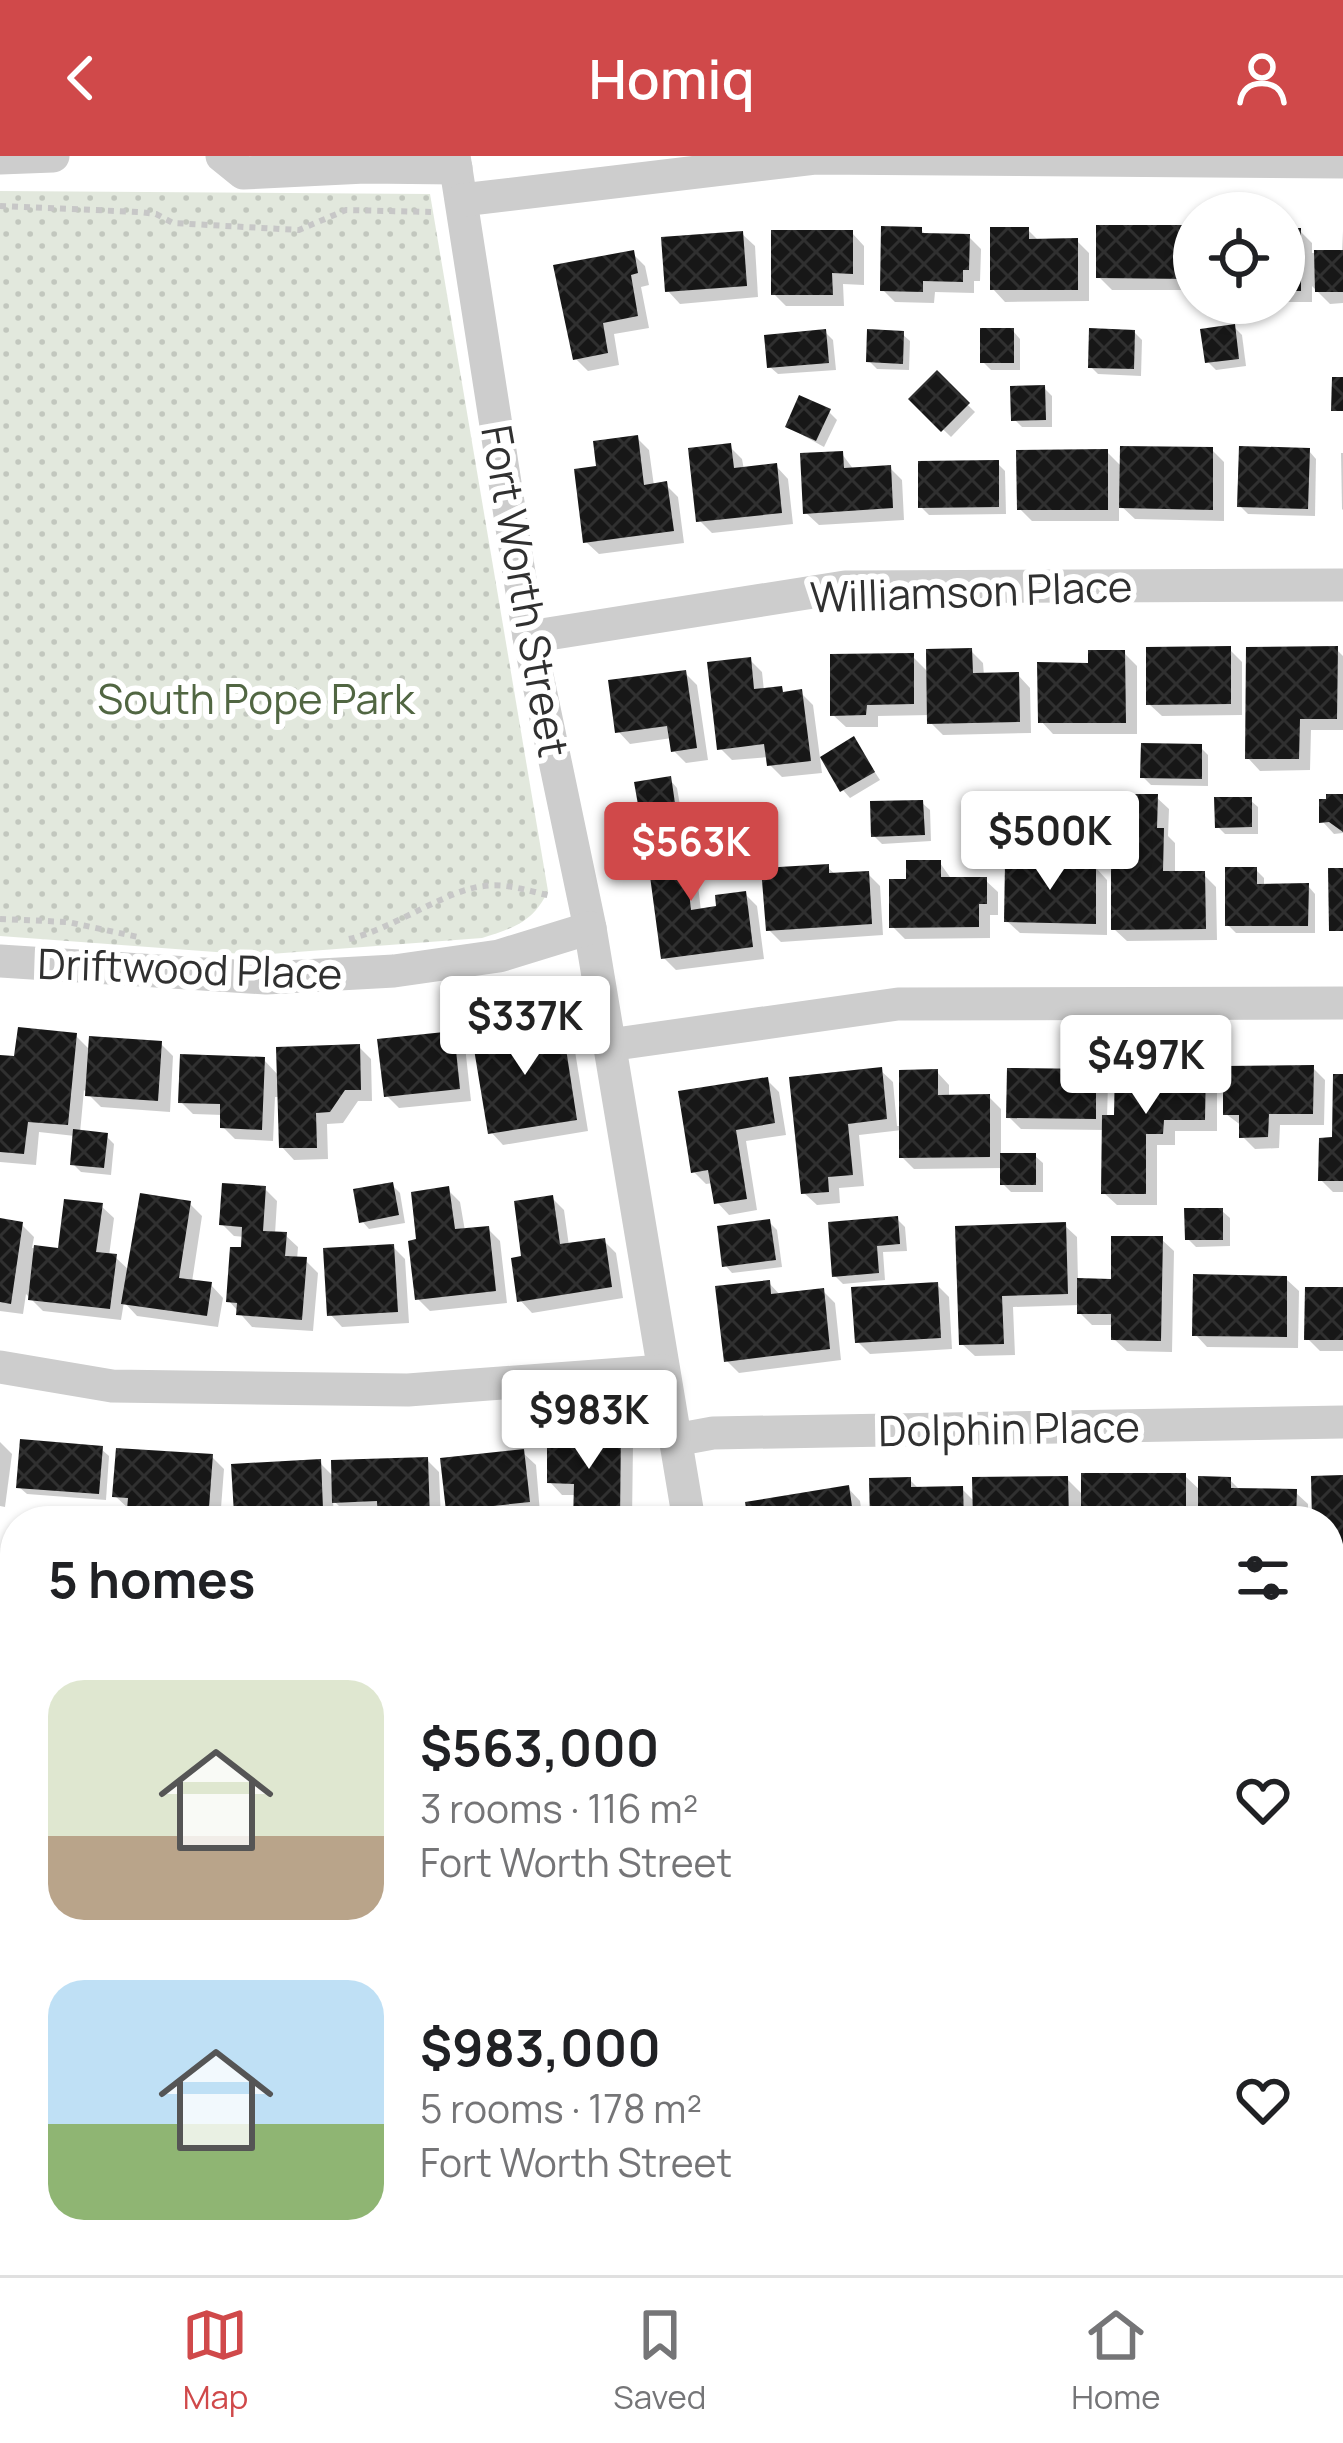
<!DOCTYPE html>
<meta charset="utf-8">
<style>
:root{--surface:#fff;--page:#f6f6f6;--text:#202124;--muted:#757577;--line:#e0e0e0;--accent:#d0494a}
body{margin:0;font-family:Manrope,sans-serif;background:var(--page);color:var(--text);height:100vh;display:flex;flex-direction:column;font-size:45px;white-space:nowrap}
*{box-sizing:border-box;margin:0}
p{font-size:39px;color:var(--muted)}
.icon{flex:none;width:66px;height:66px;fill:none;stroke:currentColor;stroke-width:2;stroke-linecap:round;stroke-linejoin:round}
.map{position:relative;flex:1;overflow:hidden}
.panel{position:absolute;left:0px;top:1350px;width:1344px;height:771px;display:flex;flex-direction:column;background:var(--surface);border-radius:48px 48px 0 0;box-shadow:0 3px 9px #0004}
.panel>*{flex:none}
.controls{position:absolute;left:1173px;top:36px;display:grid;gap:24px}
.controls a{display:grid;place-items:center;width:132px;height:132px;border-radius:50%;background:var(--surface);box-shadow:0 3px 9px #0004;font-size:60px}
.price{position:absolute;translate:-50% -102px;padding:0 27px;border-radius:12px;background:#fff;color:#222;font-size:39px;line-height:78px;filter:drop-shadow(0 3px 6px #0008)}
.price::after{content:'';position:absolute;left:50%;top:72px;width:36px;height:27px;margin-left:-18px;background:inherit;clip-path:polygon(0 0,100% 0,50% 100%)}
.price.on{background:var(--accent);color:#fff}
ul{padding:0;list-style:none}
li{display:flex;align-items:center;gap:36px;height:300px;padding:0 48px}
li span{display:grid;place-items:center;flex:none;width:336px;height:240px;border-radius:36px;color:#555}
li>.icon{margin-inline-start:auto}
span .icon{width:144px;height:144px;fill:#fffc;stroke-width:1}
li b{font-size:51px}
h2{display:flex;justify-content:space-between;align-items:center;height:144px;padding:0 48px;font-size:51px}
header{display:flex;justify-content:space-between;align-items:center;height:156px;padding:0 48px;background:var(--accent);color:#fff;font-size:54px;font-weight:600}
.menu{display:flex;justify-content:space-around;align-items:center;height:168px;border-top:3px solid var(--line);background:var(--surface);font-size:33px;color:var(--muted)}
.menu a{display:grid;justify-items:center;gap:6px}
.menu .on{color:var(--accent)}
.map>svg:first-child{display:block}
</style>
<header><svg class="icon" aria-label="back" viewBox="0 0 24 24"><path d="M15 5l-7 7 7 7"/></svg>Homiq<svg class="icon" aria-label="person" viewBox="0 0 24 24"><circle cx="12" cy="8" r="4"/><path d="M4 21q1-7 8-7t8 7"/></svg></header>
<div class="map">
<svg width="1343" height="2119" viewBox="0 0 1343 2119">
<defs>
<pattern id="grass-dots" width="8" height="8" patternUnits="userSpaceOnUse" patternTransform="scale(3)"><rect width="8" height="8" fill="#e2e8dd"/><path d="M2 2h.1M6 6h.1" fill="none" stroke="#c2c7be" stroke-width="1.8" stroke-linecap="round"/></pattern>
<pattern id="building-cross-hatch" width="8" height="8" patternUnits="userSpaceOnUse" patternTransform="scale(3)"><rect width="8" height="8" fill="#171717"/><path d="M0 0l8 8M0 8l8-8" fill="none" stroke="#303030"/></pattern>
</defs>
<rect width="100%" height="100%" fill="#fff"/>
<!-- grass -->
<path fill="url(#grass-dots)" d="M0 35 430 38 548 735C533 766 514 772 482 782L257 799 0 780Z"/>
<!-- shadow -->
<g fill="#0003">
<path d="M1190 73 1194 77V134H1112L1099 121Z"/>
<path d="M921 74 927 80 969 81 981 93 980 125H974V137L935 136 934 147 895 146 883 134Z"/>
<path d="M1028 74 1040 86 1077 85 1089 97V145L1005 146 993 133Z"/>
<path d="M1284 75H1300L1312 87V97H1342L1343 75V147L1330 148 1312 130V146H1284Z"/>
<path d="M852 77 864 90V129L843 128 844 150H786L774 138Z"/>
<path d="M742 78 755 90 758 141 680 148 668 135Z"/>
<path d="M633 98 645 110 649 129 641 131 649 172 614 178 619 209 588 215 575 202Z"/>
<path d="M1234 171 1242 179 1246 210 1216 214 1208 206Z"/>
<path d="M1013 175 1020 183V214H991L983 206Z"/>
<path d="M825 176 833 184 836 214 778 218 770 211Z"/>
<path d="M1134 176 1142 184 1141 220 1098 218 1091 211Z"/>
<path d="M902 178 910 185 909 214 877 213 869 205Z"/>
<path d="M937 219 975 256 951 281 912 243Z"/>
<path d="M1044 232 1052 240V271H1022L1014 263Z"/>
<path d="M829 256 837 264 824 291 788 271Z"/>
<path d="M637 282 649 294 654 330 666 329 678 341 684 387 599 398 586 386Z"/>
<path d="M730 291 742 303 744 314 776 310 788 323 793 368 712 377 699 364Z"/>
<path d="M1212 294 1224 306V365L1135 363 1119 348V365H1032L1020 353 1107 296 1123 312Z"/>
<path d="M1309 295 1316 303 1315 360 1248 358 1240 350Z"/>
<path d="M1341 297H1343V354L1342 353Z"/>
<path d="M842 298 854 314 890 312 902 324 904 364 819 369 806 357Z"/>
<path d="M997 307 1005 315 1006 358 929 359 921 351Z"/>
<path d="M1229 493 1242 506V559L1162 560 1149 548Z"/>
<path d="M1336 493 1343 500V574H1311L1310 614 1260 615 1248 602Z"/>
<path d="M971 495 983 507 984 520 1018 519 1030 532 1031 577 943 579 930 566V559L878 560V571H846L833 559 912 500 929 517Z"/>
<path d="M1124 497 1137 510V578H1053L1041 565 1091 510Z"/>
<path d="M750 504 762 516 764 535 801 537 813 549 822 617 782 621 770 609 769 601 732 604 720 592Z"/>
<path d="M685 517 697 529 708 604 686 607 674 595 672 582 630 588 618 575Z"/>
<path d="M854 584 880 624 850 642 843 634Z"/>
<path d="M1200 591 1208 599V630L1151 629 1143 621Z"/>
<path d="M670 624 677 632 682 661 651 666 643 658Z"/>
<path d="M1050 639 1058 647 1060 677 1005 679 998 671Z"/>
<path d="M1156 641 1169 653 1168 680 1175 687V718H1203L1216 731 1217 784 1127 785 1114 773 1137 708V686H1121L1109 673Z"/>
<path d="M1343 641V677L1334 678 1322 665Z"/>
<path d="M1250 644 1258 651V678H1225L1218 671Z"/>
<path d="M922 647 930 654 931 685 882 688 874 680Z"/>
<path d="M681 673 693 686 701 755 719 753 745 738 757 750 764 803 676 814 664 802Z"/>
<path d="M940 707 952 724H985L998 736V759H990V782L905 783 892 770 909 726Z"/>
<path d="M827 711 837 720 868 718 880 730 883 779 781 786 769 774Z"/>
<path d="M1095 711 1107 724V779L1020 777 1007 765Z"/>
<path d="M1256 714 1264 722V730H1308L1315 738V777H1236L1228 769Z"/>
<path d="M560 870 573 883 588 975 503 989 491 976Z"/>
<path d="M453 878 465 890 471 945 399 952 387 940Z"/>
<path d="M76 880 91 895 161 888 173 900 170 956 101 951 84 934 80 977 106 980 114 988 111 1019 81 1016 73 1008 75 980 39 976 36 1009 0 1006V902L17 903Z"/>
<path d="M359 891 371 903 372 945H358L343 967 327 968 328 1003 294 1004 282 991 280 941H275L273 985 235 983 223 971V959L193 958 181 946 264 904 279 920Z"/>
<path d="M1205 910 1217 922V975H1175V989H1157V1049H1117L1104 1037 1105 974 1021 973 1009 961 1095 916 1108 928 1107 962H1117Z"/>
<path d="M1313 912 1325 924 1324 969H1280L1279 992 1255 993 1242 980V970L1226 958Z"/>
<path d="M880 914 893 926 897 970H902L937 916 949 929V941H989L1001 953V1000H1035L1043 1007V1036H1011L1003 1028V1012L914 1013 902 1001V974L859 979 864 1030 839 1032 840 1047 817 1049 804 1037Z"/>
<path d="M1343 921V1036H1333L1321 1024 1334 984Z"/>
<path d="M767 924 779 936 786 979 746 985 757 1054 729 1059 717 1046 713 1027 706 1028 694 1016Z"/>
<path d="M392 1029 400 1037 405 1067 369 1073 362 1065Z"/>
<path d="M265 1033 277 1045 275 1078 285 1079 298 1091 297 1104H305L318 1117 313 1175 252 1171 229 1145 245 1081 234 1080 222 1068Z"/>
<path d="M448 1034 460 1046 465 1075 488 1073 500 1085 507 1147 430 1155 418 1143 419 1086Z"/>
<path d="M552 1042 564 1054 569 1090 604 1085 616 1097 623 1142 532 1157 520 1144 524 1103Z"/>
<path d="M190 1048 202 1060 192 1126 211 1129 223 1142 218 1171 137 1160 124 1146 121 1164 43 1155 26 1138 23 1158 0 1155V1065L22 1069 34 1081 32 1092 60 1095 101 1050 114 1062 109 1100 115 1101 130 1115Z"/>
<path d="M1222 1055 1230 1062V1090L1196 1091 1188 1083Z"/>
<path d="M897 1063 905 1071 907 1095 883 1096 885 1124 843 1128 835 1120Z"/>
<path d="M769 1066 777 1074 782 1111 732 1117 725 1109Z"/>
<path d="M1064 1069 1077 1081 1078 1125 1114 1126 1161 1083 1174 1095 1172 1196 1127 1195 1114 1183V1169H1092L1080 1157V1149L1013 1151 1015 1199 975 1200 962 1188 958 1073Z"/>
<path d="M393 1091 405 1103 409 1167 342 1171 330 1158Z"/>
<path d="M1286 1123 1299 1135 1298 1192 1207 1191 1195 1178Z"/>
<path d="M769 1127 781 1140 823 1135 835 1147 841 1204 739 1217 727 1205Z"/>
<path d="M937 1129 949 1141 952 1193 870 1198 858 1186Z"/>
<path d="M1343 1134V1195H1320L1307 1182Z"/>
<path d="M620 1275 633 1288 632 1365H576L577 1339H562L550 1326 581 1286Z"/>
<path d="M0 1286 12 1298 5 1351 0 1350Z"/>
<path d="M101 1293 109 1300 106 1344 27 1338 19 1331Z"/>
<path d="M523 1297 536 1309 540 1357 460 1365 449 1353Z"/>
<path d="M212 1301 224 1313 220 1365H129L128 1352 115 1340Z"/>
<path d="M427 1304 439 1316 441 1365H381V1357L347 1358 333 1344 334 1364 245 1365 237 1357 319 1306 334 1321Z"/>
<path d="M1185 1320 1201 1335 1230 1324 1241 1335 1295 1336 1308 1348V1365H873L910 1324 920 1334 962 1333 976 1347 1067 1323 1084 1340Z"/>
<path d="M1343 1322V1401H1329V1365H1315Z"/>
<path d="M848 1332 860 1345 863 1365H751Z"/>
<path d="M0 1488 15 1489V1569L0 1567Z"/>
<path d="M0 1705 15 1706V1839L0 1838Z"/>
<rect x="1329" y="1738" width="14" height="61"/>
<path d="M0 1848 15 1849V1887L0 1886Z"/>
<path d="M1329 1882 1341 1890V1918L1329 1917Z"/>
<path d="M0 1921 15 1922V1984L0 1983Z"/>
<path d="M1343 1948V2017H1329V1949Z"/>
</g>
<!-- building -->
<g fill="url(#building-cross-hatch)">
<path d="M1096 69H1191V123L1096 122Z"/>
<path d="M881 70 922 71V77L970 78 969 114H963V126L923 125V136L880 135Z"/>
<path d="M990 71H1029V83L1078 82V134H990Z"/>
<rect x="1284" y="72" width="17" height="63"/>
<path d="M771 74H853V118L832 117 833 139H771Z"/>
<path d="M743 75 747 130 665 136 661 81Z"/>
<path d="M634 94 638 117 631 119 638 160 603 167 608 197 573 204 553 109Z"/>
<path d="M1314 94H1343V136H1315Z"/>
<path d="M1235 168 1239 203 1205 207 1200 173Z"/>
<rect x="980" y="172" width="34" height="35"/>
<path d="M1089 172 1135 174 1134 213 1088 212Z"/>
<path d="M826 173 829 207 767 212 764 179Z"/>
<path d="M867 173 904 175 903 208 866 206Z"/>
<path d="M937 214 970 247 941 276 908 243Z"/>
<path d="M1332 221H1343V255H1331Z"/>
<path d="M1045 229 1046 264 1011 265 1010 230Z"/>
<path d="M799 239 831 253 816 285 785 271Z"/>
<path d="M638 279 644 329 667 325 674 375 583 387 574 313 596 310 593 285Z"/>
<path d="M731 287 734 312 777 307 782 357 696 366 688 292Z"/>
<path d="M1120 290 1213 291V354L1119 352Z"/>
<path d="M1239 290 1310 292 1308 353 1237 351Z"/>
<path d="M1108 293V354H1017L1016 294Z"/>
<path d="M843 295 844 312 891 309 893 352 803 358 800 297Z"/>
<path d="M999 304V351L918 352V305Z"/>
<path d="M1231 490V548L1146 549V491Z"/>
<path d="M1338 490 1337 563H1300L1299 603H1245L1246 491Z"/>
<path d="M972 492 973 517 1019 516 1020 566 927 568 926 493Z"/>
<path d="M1088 494H1125L1126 567H1038L1037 506 1088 507Z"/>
<path d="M914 497V548L867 549 866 559 830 560V498Z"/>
<path d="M751 501 754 533 782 530 783 536 802 533 811 605 767 610 764 588 717 594 707 506Z"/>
<path d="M686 514 697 592 671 596 667 570 615 577 608 524Z"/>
<path d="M854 580 875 616 840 636 820 601Z"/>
<path d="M1141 587 1202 588V623L1140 622Z"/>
<path d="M671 620 676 654 640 660 634 626Z"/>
<path d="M1052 636 1053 670 995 672 993 638Z"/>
<path d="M1106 638H1158L1157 672H1164L1163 715H1205L1206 773 1111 774V705H1134L1135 674 1106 675Z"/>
<path d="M1326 638H1343V676L1329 666 1319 667V643H1326Z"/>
<path d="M1214 641H1252V671L1215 672Z"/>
<path d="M923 644 925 679 871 681 870 645Z"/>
<path d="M682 670 691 754 716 750 715 739 746 735 753 791 661 803 644 675Z"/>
<path d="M906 704H941V721H987V748H979V771L889 772V723H906Z"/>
<path d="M1005 707 1096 708V768L1004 766Z"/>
<path d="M829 708V717L869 715 872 768 766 775 761 712Z"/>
<path d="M1225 711H1257V728L1309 727 1308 770H1225Z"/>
<path d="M1328 712H1343V775H1329Z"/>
<path d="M562 867 577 964 488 978 472 881Z"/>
<path d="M18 871 77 877 68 969 28 966 24 998 0 996V899L14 900Z"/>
<path d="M454 875 460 933 384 941 377 883Z"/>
<path d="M89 880 162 885 158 945 85 940Z"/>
<path d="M360 888 361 934H345L330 956 316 957 317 992H279L276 891Z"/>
<path d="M180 898 265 901 262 974 220 972V948L178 947Z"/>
<path d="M1115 907H1206L1205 964H1164L1163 978H1146V1038H1101L1102 959H1114Z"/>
<path d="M1314 909 1313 958H1269L1268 981 1239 982V959H1223V910Z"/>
<path d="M882 911 887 963 848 968 853 1019 828 1021 829 1036 801 1038 789 921Z"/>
<path d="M1007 912 1096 913V963L1006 962Z"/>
<path d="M938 913V939L990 938V1001L899 1002V914Z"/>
<path d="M1333 918H1343V1025H1318L1319 982 1332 981Z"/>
<path d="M768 921 775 967 736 974 747 1043 714 1048 708 1014 691 1017 678 935Z"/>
<path d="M73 973 108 977 104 1012 70 1009Z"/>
<rect x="1000" y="997" width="36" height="32"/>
<path d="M393 1026 399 1059 359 1067 353 1033Z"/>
<path d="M222 1027 266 1030 263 1075 287 1076 285 1100 307 1101 302 1164 236 1159 237 1147 226 1146 230 1091H241L242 1071 219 1069Z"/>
<path d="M449 1030 455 1073 489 1070 496 1135 415 1144 408 1085 416 1083 411 1036Z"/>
<path d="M140 1037 191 1045 179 1122 212 1126 207 1160 121 1148Z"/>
<path d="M553 1039 560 1088 605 1082 612 1131 517 1146 511 1102 521 1100 514 1045Z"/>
<path d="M64 1043 103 1047 96 1096 117 1098 110 1153 28 1144 34 1089 58 1092Z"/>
<path d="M1184 1052H1223V1084H1185Z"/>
<path d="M898 1060 900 1088 877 1090 879 1117 832 1121 828 1066Z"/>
<path d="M0 1062 23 1066 11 1148 0 1146Z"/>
<path d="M770 1063 776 1104 722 1111 717 1070Z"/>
<path d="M1066 1066 1068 1138 1002 1140 1004 1188 959 1189 955 1070Z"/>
<path d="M1111 1080H1163L1161 1185 1111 1184V1158H1077V1122L1111 1123Z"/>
<path d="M394 1088 398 1156 327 1160 323 1092Z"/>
<path d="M1193 1118 1287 1120V1181L1192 1180Z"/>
<path d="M770 1124 771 1138 824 1132 830 1193 724 1206 715 1130Z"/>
<path d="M938 1126 941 1182 855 1187 851 1131Z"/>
<path d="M1305 1131H1343V1184H1304Z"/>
<path d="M578 1272H621L620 1365H573L574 1328 547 1327V1283H578Z"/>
<path d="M20 1283 103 1290 99 1338 16 1332Z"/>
<path d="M116 1292 213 1298 208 1365H126L128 1342 112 1341Z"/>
<path d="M524 1293 530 1346 446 1355 440 1302Z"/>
<path d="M428 1301 430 1365H378L377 1345 332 1347 331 1304Z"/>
<path d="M321 1303 323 1353 285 1355 286 1365H242L241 1358H234L231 1308Z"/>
<rect x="1081" y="1317" width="105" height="48"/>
<path d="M1343 1319V1390H1329V1365H1312L1311 1320Z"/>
<path d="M1068 1320 1069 1365H973L972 1321Z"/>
<path d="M1198 1320 1231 1321V1332L1297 1333 1296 1365H1198Z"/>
<path d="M911 1321V1331L963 1330 964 1365H870L869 1322Z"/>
<path d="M849 1329 854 1365H748L745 1346Z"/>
<path d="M0 1485 15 1486V1559L0 1557Z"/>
<path d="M1336 1532H1343V1596H1335Z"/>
<path d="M0 1702 15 1703V1828L0 1827Z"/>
<rect x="1329" y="1735" width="14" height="53"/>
<path d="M0 1845 15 1846V1881L0 1880Z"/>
<path d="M0 1918 15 1919V1974L0 1973Z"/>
<path d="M1343 1945V2005L1329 2006V1946Z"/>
</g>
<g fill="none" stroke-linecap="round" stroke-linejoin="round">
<!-- path -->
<g stroke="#c7c7c7" stroke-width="6" stroke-dasharray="6 6" stroke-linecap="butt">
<path d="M0 50 140 56 156 58 173 67 299 74 346 54 431 56"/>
<path d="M0 763 68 766 138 781"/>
<path d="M349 783C393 773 446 734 484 730 507 727 529 735 551 740"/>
</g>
<!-- minor -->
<g stroke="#cdcdcd" stroke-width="33">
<path d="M222 0 243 17 365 11 456 12"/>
<path d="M454 0 529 481 590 772 689 1365"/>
<path d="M0 2 53 0"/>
<path d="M462 44 815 2 1343 6"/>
<path d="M529 481 845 431 1343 429"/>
<path d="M0 805 266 822 394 815 499 800 590 772"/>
<path d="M609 889 898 848 1343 847"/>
<path d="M0 1211 112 1230 408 1234 663 1215"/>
<path d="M675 1284 713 1277 1343 1266"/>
<path d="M0 1626 15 1627"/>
<path d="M1329 1666H1343"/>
<path d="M0 2052H15"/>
<path d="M1329 2081H1343"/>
<path d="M785 2106V2119"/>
</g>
</g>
<g text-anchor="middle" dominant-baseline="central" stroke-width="12" stroke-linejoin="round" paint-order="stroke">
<!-- street labels -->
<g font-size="42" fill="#303030" stroke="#fff">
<text transform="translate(526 435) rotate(80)">Fort Worth Street</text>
<text transform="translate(971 435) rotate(-2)">Williamson Place</text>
<text transform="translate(190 812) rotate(2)">Driftwood Place</text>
<text transform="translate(1009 1272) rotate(-1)">Dolphin Place</text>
</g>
<!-- park labels -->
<g font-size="42" fill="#516642" stroke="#fff">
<text x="256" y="542">South Pope Park</text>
</g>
</g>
</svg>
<div class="controls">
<a><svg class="icon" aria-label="locate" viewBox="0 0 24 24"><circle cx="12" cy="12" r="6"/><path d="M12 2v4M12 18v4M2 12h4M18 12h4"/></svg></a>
</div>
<b class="price" style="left:1050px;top:737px">$500K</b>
<b class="price on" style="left:691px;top:748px">$563K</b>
<b class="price" style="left:525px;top:922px">$337K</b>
<b class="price" style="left:1146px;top:961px">$497K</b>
<b class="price" style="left:589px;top:1316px">$983K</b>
<section class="panel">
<h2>5 homes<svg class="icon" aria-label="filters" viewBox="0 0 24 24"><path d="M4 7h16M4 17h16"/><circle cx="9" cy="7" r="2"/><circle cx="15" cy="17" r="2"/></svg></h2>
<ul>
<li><span style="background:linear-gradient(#dfe7d0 65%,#b9a48a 0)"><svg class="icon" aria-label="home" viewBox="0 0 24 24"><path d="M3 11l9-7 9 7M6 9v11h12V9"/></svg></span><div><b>$563,000</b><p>3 rooms · 116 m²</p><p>Fort Worth Street</p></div><svg class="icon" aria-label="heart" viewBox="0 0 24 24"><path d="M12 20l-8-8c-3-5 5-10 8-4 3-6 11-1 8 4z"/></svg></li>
<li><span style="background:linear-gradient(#bfe0f5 60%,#8fb573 0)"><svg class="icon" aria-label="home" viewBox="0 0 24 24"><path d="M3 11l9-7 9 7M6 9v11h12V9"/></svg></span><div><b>$983,000</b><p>5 rooms · 178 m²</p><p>Fort Worth Street</p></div><svg class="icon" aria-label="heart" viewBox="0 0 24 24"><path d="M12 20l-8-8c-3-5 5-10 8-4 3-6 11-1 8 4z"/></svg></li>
</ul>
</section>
</div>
<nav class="menu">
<a class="on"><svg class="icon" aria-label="map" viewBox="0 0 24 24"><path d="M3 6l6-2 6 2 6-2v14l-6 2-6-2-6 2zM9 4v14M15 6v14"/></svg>Map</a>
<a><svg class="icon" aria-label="saved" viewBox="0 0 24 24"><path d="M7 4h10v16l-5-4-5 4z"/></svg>Saved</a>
<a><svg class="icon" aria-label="home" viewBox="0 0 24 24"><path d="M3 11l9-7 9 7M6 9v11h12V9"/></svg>Home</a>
</nav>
